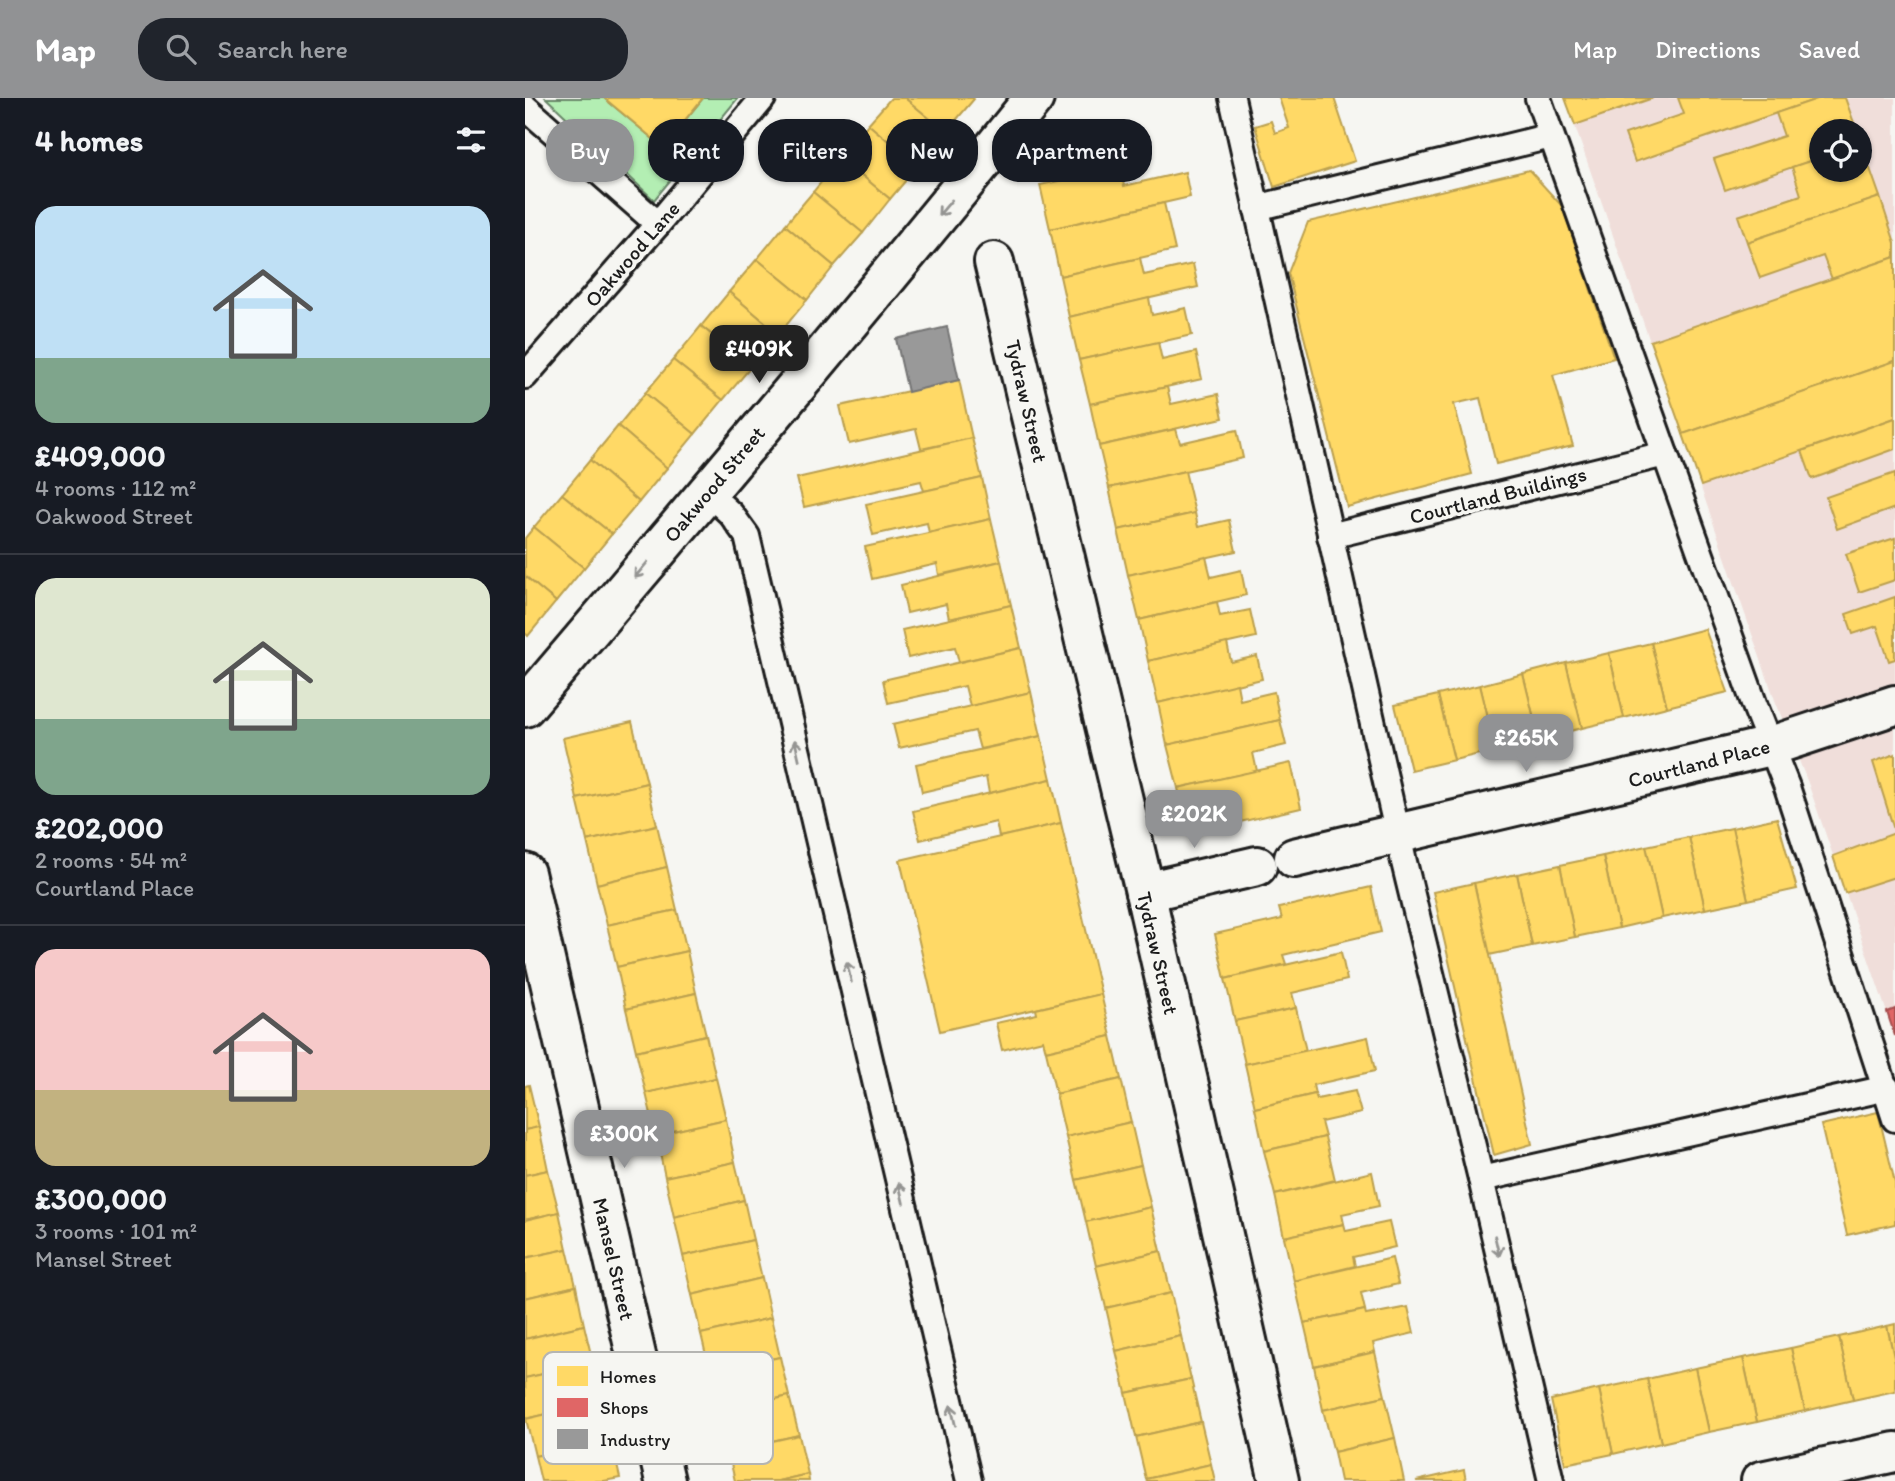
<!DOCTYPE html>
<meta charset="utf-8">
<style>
:root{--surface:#171b24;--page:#20242c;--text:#f1f3f6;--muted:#9ea1a6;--line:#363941;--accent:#919294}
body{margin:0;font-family:Itim,sans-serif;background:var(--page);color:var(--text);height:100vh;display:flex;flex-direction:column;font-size:26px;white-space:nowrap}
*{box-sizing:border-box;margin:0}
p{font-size:23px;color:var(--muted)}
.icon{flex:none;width:38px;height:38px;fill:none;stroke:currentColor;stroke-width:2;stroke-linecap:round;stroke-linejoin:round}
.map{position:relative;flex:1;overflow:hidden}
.drawer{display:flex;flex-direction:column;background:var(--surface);width:525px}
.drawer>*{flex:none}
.top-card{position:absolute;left:21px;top:21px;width:665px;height:63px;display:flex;gap:14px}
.fabs{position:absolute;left:1284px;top:21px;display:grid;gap:14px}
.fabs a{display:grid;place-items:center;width:63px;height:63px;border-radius:50%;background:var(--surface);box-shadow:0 2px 5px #0004;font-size:35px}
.price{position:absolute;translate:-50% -60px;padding:0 16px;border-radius:14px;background:var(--accent);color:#fff;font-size:23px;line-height:46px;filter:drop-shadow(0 2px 4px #0008)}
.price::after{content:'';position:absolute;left:50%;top:42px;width:21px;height:16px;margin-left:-10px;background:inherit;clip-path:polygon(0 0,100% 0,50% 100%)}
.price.current{background:#222;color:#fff}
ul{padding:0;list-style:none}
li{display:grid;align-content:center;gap:14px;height:371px;padding:0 35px}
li+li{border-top:2px solid var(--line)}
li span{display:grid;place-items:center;height:217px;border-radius:21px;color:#555}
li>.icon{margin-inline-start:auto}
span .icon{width:126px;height:126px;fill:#fffc;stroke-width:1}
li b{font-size:30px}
h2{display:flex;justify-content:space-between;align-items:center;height:84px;padding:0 35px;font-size:30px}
.chip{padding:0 24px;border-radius:28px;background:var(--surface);box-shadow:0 2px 5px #0004;font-size:24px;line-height:63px}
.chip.current{background:var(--accent);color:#fff}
header{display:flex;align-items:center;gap:42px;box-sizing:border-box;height:98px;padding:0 35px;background:var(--accent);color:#fff}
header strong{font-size:33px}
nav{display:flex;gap:38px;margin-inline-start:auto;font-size:24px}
.search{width:490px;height:63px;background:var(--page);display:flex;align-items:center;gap:18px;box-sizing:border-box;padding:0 24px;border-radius:28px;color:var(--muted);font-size:26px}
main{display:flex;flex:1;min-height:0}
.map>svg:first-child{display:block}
</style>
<header>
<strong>Map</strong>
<div class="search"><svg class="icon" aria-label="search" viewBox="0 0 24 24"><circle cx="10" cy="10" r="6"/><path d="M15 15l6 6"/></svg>Search here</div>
<nav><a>Map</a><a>Directions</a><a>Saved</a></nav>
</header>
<main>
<section class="drawer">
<h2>4 homes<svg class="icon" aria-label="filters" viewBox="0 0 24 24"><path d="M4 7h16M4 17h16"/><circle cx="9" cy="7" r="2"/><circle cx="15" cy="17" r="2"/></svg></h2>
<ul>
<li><span style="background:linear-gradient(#bfe0f5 70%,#7fa58c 0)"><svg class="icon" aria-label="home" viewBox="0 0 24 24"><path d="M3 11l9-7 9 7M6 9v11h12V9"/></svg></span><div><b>£409,000</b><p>4 rooms · 112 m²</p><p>Oakwood Street</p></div></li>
<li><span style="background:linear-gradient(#dfe7d0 65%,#7fa58c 0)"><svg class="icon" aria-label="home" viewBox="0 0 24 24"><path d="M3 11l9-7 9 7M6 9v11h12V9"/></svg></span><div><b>£202,000</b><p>2 rooms · 54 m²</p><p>Courtland Place</p></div></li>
<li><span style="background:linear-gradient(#f6c9c9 65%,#c2b280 0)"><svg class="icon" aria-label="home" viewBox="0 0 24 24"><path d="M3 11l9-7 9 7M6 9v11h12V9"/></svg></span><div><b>£300,000</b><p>3 rooms · 101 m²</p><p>Mansel Street</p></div></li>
</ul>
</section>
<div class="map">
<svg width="1370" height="1383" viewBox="0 0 1370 1383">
<rect width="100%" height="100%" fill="#f6f6f2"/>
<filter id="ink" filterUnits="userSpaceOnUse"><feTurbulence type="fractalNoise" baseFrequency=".0143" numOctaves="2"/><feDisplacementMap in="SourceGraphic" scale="14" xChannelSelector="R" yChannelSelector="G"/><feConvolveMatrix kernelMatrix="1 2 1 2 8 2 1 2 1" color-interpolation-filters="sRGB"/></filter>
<g filter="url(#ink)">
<!-- built -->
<path fill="#f0deda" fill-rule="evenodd" d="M1040 0H1370V938L1283 685 1251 605ZM1297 33H1335V72H1297Z"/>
<!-- green -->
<path fill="#b3eeb3" stroke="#688568" stroke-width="2" d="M21 0H79L138 49 178 0H213L129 102Z"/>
<!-- homes -->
<g fill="#ffd966" stroke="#bba050" stroke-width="2">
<path d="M79 0H178L138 49Z"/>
<path d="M366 0H380L421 34 393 68 343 26Z"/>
<path d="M380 0H448L449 1 421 34Z"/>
<path d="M754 0H809L830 63 749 89 730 28 746 23 750 35 764 30Z"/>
<path d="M1040 0H1128L1050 27Z"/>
<path d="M1153 0H1295L1110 64 1100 36 1159 16Z"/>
<path d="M1295 0H1320L1332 33H1297V59L1200 92 1189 61 1259 38 1251 15Z"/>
<path d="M343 26 393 68 365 101 316 60Z"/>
<path d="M1336 45 1355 99 1222 144 1213 118 1276 97 1267 69 1297 59V72H1335Z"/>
<path d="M316 60 365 101 338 135 288 94Z"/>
<path d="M1004 72 1037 108 1089 260 1028 277 1048 348 971 366 955 300 929 306 947 376 822 409 763 175 783 124Z"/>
<path d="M576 74 577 79 596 74 599 88 660 74 665 99 525 131 515 87Z"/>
<path d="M288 94 338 135 309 168 260 127Z"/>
<path d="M1355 99 1370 145V159L1307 181 1298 158 1235 180 1222 144Z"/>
<path d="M639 105 650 152 535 178 525 131Z"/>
<path d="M260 127 309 168 282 202 232 161Z"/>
<path d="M1370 159V263L1158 336 1125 243Z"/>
<path d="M615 160 619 177 668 166 673 189 544 219 535 178Z"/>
<path d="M232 161 282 202 254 236 204 194Z"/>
<path d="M204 194 254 236 226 269 176 228Z"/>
<path d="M624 200 627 217 661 210 667 237 554 262 544 219Z"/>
<path d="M176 228 226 269 198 302 148 262Z"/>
<path d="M633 244 637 262 671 254 677 281 565 306 554 262Z"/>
<path d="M148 262 198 302 170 336 120 295Z"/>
<path d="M1370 263V320L1176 388 1158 336Z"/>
<path d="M434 282 447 340 396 351 391 331 324 346 315 308Z"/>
<path d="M642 289 646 306 693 296 698 320 574 348 565 306Z"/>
<path d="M120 295 170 336 142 370 93 328Z"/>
<path d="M1370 320V351L1287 381 1277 353Z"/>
<path d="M93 328 142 370 114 404 65 362Z"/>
<path d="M651 331 655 345 712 332 718 360 584 390 574 348Z"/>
<path d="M447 340 457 380 399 393 396 383 279 409 272 380Z"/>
<path d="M65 362 114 404 87 436 37 396Z"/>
<path d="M660 373 670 415 593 432 584 390Z"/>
<path d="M1370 375V410L1312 431 1301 399Z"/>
<path d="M457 380 466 421 404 435 402 425 348 437 341 406Z"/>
<path d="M37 396 87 436 59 470 9 429Z"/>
<path d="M670 415 673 429 704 422 711 453 603 477 593 432Z"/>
<path d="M466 421 476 463 414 477 412 466 347 481 340 449Z"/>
<path d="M9 429 59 470 31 504 0 478V440Z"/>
<path d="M1370 440V482L1334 494 1321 456Z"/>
<path d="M681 459 686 479 716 472 721 497 614 522 603 477Z"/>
<path d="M476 463 486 507 424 521 421 506 382 515 376 487Z"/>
<path d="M0 478 31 504 3 538 0 535Z"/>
<path d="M1370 499V561L1364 563 1352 528 1328 536 1321 516Z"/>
<path d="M692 504 695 518 725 512 731 539 623 563 614 522Z"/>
<path d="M486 507 496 550 434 564 430 549 383 560 377 532Z"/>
<path d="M1180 531 1203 594 1142 609 1126 545Z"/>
<path d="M702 545 706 564 732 558 737 581 633 605 623 563Z"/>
<path d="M1126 545 1142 609 1099 620 1084 555Z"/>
<path d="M496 550 506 594 445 608 440 588 363 605 358 582Z"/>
<path d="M1084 555 1099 620 1057 630 1041 565Z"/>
<path d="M1041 565 1057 630 1014 641 998 576Z"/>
<path d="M998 576 1014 641 971 652 955 587Z"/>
<path d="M712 586 715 602 749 594 755 622 642 647 633 605Z"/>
<path d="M955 587 971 652 929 662 913 597Z"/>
<path d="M506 594 516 638 455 651 450 633 374 650 368 626Z"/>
<path d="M913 597 929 662 886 672 870 607Z"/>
<path d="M755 622 761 647 728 655 732 673 653 690 642 647Z"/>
<path d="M107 624 122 685 52 701 38 640Z"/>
<path d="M516 638 526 681 464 695 461 679 397 694 391 666Z"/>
<path d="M1370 656V779L1320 795 1308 758 1370 735 1348 664Z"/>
<path d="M766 665 776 710 663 736 653 690Z"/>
<path d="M526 681 536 725 474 739 471 724 395 742 388 713Z"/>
<path d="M122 685 132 727 62 743 52 701Z"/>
<path d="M1252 720 1272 791 1223 802 1207 730Z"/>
<path d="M536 725 576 896 415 933 375 762Z"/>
<path d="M132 727 142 769 72 786 62 743Z"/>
<path d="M1207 730 1223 802 1180 811 1164 739Z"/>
<path d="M1164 739 1180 811 1137 820 1121 748Z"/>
<path d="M1121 748 1137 820 1094 830 1078 758Z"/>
<path d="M1078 758 1094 830 1050 839 1035 767Z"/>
<path d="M1035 767 1050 839 1007 848 992 776Z"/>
<path d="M142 769 152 812 82 827 72 786Z"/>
<path d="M992 776 1007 848 964 857 949 785Z"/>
<path d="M949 785 1007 1046 969 1057 908 794Z"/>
<path d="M846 789 856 834 758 857 761 866 700 881 690 836 757 821 754 810Z"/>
<path d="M152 812 162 853 92 869 82 827Z"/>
<path d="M162 853 171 895 101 911 92 869Z"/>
<path d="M816 854 822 882 767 895 771 910 710 923 700 881Z"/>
<path d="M171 895 181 937 111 953 101 911Z"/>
<path d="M576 896 586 938 521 953 518 942 477 952 471 925 512 916 511 911Z"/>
<path d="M771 910 781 953 720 966 710 923Z"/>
<path d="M181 937 191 980 121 995 111 953Z"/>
<path d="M586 938 596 981 531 996 521 953Z"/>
<path d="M843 939 850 973 788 987 790 996 730 1010 720 966Z"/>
<path d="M191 980 201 1021 131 1037 121 995Z"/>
<path d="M596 981 606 1024 541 1039 531 996Z"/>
<path d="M4 987 14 1029 0 1032V988Z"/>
<path d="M830 993 836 1015 796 1024 800 1039 739 1053 730 1010 790 996 792 1001Z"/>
<path d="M1353 1014 1370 1085V1126L1322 1137 1296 1027Z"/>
<path d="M201 1021 210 1064 140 1079 131 1037Z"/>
<path d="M606 1024 616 1067 551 1082 541 1039Z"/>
<path d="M14 1029 23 1072 0 1077V1032Z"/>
<path d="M800 1039 810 1082 750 1097 739 1053Z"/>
<path d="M210 1064 219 1102 149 1119 140 1079Z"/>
<path d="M616 1067 626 1109 561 1124 551 1082Z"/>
<path d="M23 1072 34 1114 0 1122V1077Z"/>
<path d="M847 1074 854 1108 817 1116 819 1126 759 1139 750 1097Z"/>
<path d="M219 1102 228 1142 158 1158 149 1119Z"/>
<path d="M626 1109 636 1153 571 1168 561 1124Z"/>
<path d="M34 1114 42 1151 0 1160V1122Z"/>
<path d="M864 1124 870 1149 828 1159 830 1168 769 1183 759 1139 819 1126 821 1133Z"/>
<path d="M228 1142 237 1180 167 1197 158 1158Z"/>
<path d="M42 1151 51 1188 0 1200V1160Z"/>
<path d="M636 1153 646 1195 581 1210 571 1168Z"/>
<path d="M867 1160 873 1186 836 1195 840 1212 779 1225 769 1183Z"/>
<path d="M237 1180 246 1220 176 1236 167 1197Z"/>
<path d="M51 1188 59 1227 0 1241V1200Z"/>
<path d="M646 1195 656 1238 591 1253 581 1210Z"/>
<path d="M883 1209 889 1235 848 1245 850 1254 789 1268 779 1225 840 1212 841 1217Z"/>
<path d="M246 1220 255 1259 185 1274 176 1236Z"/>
<path d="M1370 1226V1264L1362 1228Z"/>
<path d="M59 1227 68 1265 0 1280V1241Z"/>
<path d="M1362 1228 1370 1264V1293L1328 1302 1314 1239Z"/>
<path d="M656 1238 666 1281 601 1295 591 1253Z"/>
<path d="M1314 1239 1328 1302 1280 1313 1266 1250Z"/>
<path d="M1266 1250 1280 1313 1232 1324 1218 1260Z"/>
<path d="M850 1254 860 1298 798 1312 789 1268Z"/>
<path d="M255 1259 264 1298 195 1314 185 1274Z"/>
<path d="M1218 1260 1232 1324 1184 1334 1170 1270Z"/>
<path d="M68 1265 77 1303 1 1321 0 1280Z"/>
<path d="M1170 1270 1184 1334 1136 1345 1122 1281Z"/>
<path d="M666 1281 676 1324 611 1339 601 1295Z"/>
<path d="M1122 1281 1136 1345 1088 1356 1074 1291Z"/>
<path d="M1074 1291 1088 1356 1040 1366 1026 1302Z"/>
<path d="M264 1298 274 1337 203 1353 195 1314Z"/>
<path d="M860 1298 870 1340 809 1354 798 1312Z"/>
<path d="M77 1303 86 1341 10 1358 1 1321Z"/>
<path d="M676 1324 686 1366 621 1381 611 1339Z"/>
<path d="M274 1337 283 1376 253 1383H210L203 1353Z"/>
<path d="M870 1340 879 1383H815L809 1354Z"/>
<path d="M86 1341 95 1380 79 1383H16L10 1358Z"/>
<path d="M686 1366 690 1383H622L621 1381Z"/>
<path d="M939 1372 941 1383H891Z"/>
<path d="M283 1376 284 1383H253Z"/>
</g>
<!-- shops -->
<path fill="#e06666" stroke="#a55050" stroke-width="2" d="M1370 911V938L1362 914Z"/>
<!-- industry -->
<path fill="#999" stroke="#747474" stroke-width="2" d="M422 229 434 282 383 294 371 241Z"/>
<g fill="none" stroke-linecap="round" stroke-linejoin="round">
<!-- lane casing -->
<g stroke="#1c1c1c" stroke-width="30">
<g id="lane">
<path d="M707 0 879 764 956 1081 1026 1383"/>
<path d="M1013 0 1230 608 1262 689 1370 1021"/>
<path d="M0 9 133 126"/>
<path d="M731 110 1026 38"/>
<path d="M0 278 133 126 238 0"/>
<path d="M183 395 206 416 222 438 444 1383"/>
<path d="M805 438 1140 356"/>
<path d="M956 1081 1362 990"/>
</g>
</g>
<!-- street casing -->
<g stroke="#1c1c1c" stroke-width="44">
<g id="street">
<path d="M469 164 620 794 754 1383"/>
<path d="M0 609C172 407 343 206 509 0"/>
<path d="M769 760 1246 648 1370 607"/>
<path d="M0 775 140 1383"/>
<path d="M620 794 732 768"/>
<path d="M1236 1383 1370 1354"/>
</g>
</g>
<!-- lane -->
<use href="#lane" stroke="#f6f6f2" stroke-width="24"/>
<!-- street -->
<use href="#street" stroke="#f6f6f2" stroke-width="38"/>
</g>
<!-- one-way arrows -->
<defs><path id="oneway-shaft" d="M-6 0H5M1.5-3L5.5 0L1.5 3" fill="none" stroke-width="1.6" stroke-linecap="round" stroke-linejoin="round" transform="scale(1.75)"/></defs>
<g stroke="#949492">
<use href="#oneway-shaft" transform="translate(420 110) rotate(130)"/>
<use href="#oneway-shaft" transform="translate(116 472) rotate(130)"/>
<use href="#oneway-shaft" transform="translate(272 652) rotate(-103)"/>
<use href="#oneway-shaft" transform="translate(324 874) rotate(-103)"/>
<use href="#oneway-shaft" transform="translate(376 1095) rotate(-103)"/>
<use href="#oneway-shaft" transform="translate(972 1148) rotate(77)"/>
<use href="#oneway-shaft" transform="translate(428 1317) rotate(-103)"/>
</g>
</g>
<g text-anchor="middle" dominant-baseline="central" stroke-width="7" stroke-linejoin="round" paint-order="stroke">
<!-- street labels -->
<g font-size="21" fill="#1c1c1c" stroke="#f6f6f2">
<text transform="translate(107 156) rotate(-49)">Oakwood Lane</text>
<text transform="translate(502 303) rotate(77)">Tydraw Street</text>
<text transform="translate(189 386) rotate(-50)">Oakwood Street</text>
<text transform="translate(973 397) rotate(-14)">Courtland Buildings</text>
<text transform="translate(1174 665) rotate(-14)">Courtland Place</text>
<text transform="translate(633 855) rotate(77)">Tydraw Street</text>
<text transform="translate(89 1161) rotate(77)">Mansel Street</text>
</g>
</g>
<!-- legend -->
<rect x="18" y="1254" width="230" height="112" rx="10" fill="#f6f6f2" stroke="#b5b5b2" stroke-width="2"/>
<rect x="32" y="1268" width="31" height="20" fill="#ffd966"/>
<rect x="32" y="1300" width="31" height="19" fill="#e06666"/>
<rect x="32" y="1331" width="31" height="20" fill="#999"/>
<g font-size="19" fill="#1c1c1c">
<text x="75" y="1285">Homes</text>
<text x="75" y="1316">Shops</text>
<text x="75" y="1348">Industry</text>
</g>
</svg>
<div class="fabs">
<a><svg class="icon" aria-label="locate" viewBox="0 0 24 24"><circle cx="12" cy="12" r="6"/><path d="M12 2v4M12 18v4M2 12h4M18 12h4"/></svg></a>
</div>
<b class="price current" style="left:234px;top:287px">£409K</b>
<b class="price" style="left:1001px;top:676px">£265K</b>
<b class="price" style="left:669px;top:752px">£202K</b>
<b class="price" style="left:99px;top:1072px">£300K</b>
<div class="top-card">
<a class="chip current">Buy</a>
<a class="chip">Rent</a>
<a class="chip">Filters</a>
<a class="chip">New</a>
<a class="chip">Apartment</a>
</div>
</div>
</main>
